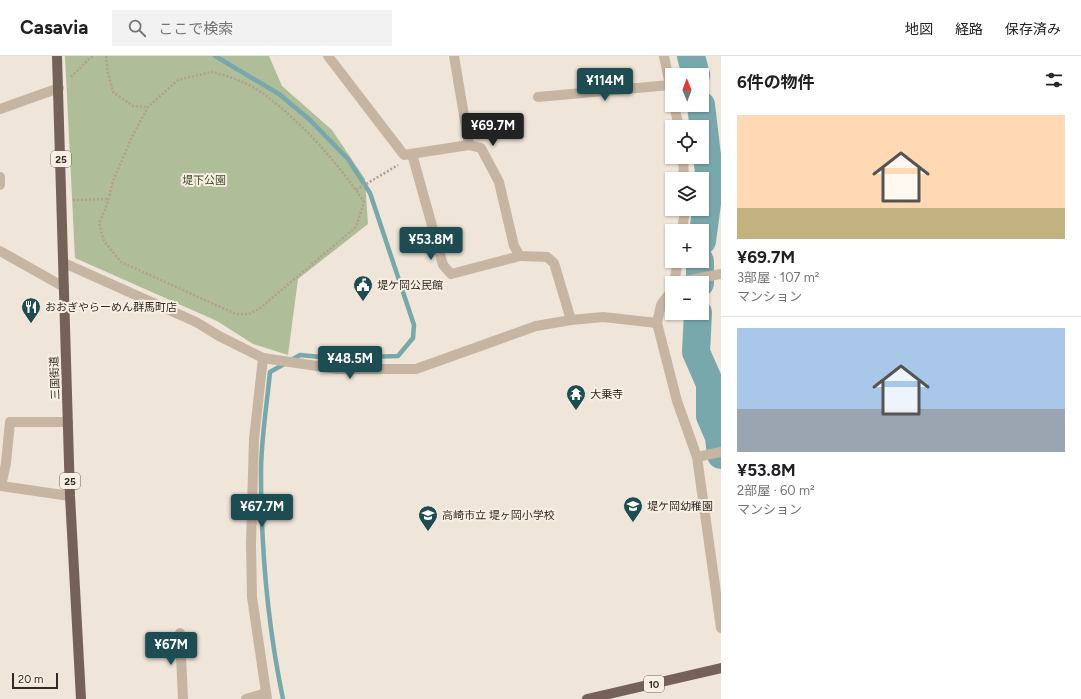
<!DOCTYPE html>
<html lang="ja">
<meta charset="utf-8">
<style>
:root{--surface:#fff;--page:#f2f2f2;--text:#202124;--muted:#757577;--line:#e0e0e0;--accent:#1d4d52}
body{margin:0;font-family:Figtree,"Noto Sans JP",sans-serif;background:var(--page);color:var(--text);height:100vh;display:flex;flex-direction:column;font-size:15px;white-space:nowrap}
*{box-sizing:border-box;margin:0}
p{font-size:13px;color:var(--muted)}
.icon{flex:none;width:22px;height:22px;fill:none;stroke:currentColor;stroke-width:2;stroke-linecap:round;stroke-linejoin:round}
.map{position:relative;flex:1;overflow:hidden}
.details{display:flex;flex-direction:column;background:var(--surface);width:360px}
.details>*{flex:none}
.needle{width:26px;rotate:359deg}
.controls{position:absolute;left:665px;top:12px;display:grid;gap:8px}
.controls a{display:grid;place-items:center;width:44px;height:44px;border-radius:0px;background:var(--surface);box-shadow:0 1px 3px #0004;font-size:20px}
.scale{position:absolute;left:12px;bottom:10px;width:46px;box-sizing:border-box;padding-left:4px;border:2px solid #322a26;border-top:0;font-size:11px;line-height:14px;white-space:nowrap;color:#322a26;-webkit-text-stroke:3px #f8efe3;paint-order:stroke}
.price{position:absolute;translate:-50% -34px;padding:0 9px;border-radius:4px;background:var(--accent);color:#fff;font-size:13px;line-height:26px;filter:drop-shadow(0 1px 2px #0008)}
.price::after{content:'';position:absolute;left:50%;top:24px;width:12px;height:9px;margin-left:-6px;background:inherit;clip-path:polygon(0 0,100% 0,50% 100%)}
.price.on{background:#222;color:#fff}
ul{padding:0;list-style:none}
li{display:grid;align-content:center;gap:8px;height:212px;padding:0 16px}
li+li{border-top:1px solid var(--line)}
li span{display:grid;place-items:center;height:124px;border-radius:0px;color:#555}
li>.icon{margin-inline-start:auto}
span .icon{width:72px;height:72px;fill:#fffc;stroke-width:1}
li b{font-size:17px}
h2{display:flex;justify-content:space-between;align-items:center;height:48px;padding:0 16px;font-size:17px}
header{display:flex;align-items:center;gap:24px;box-sizing:border-box;height:56px;padding:0 20px;background:var(--surface);border-bottom:1px solid var(--line)}
header strong{font-size:19px}
nav{display:flex;gap:22px;margin-inline-start:auto;font-size:14px}
.search{width:280px;height:36px;background:var(--page);display:flex;align-items:center;gap:10px;box-sizing:border-box;padding:0 14px;border-radius:0px;color:var(--muted);font-size:15px}
main{display:flex;flex:1;min-height:0}
.map>svg:first-child{display:block}
</style>
<header>
<strong>Casavia</strong>
<div class="search"><svg class="icon" aria-label="search" viewBox="0 0 24 24"><circle cx="10" cy="10" r="6"/><path d="M15 15l6 6"/></svg>ここで検索</div>
<nav><a>地図</a><a>経路</a><a>保存済み</a></nav>
</header>
<main>
<div class="map">
<svg width="721" height="643" viewBox="0 0 721 643">
<rect width="100%" height="100%" fill="#efe5d8"/>
<!-- green -->
<path fill="#b0bd99" d="M65 0H269L282 30 332 74 365 123 368 168 298 223 288 299 253 288 217 265 75 202Z"/>
<g fill="none" stroke-linecap="round" stroke-linejoin="round">
<!-- stream -->
<path stroke="#78a8ab" stroke-width="4.5" d="M215 0 279 38 310 64 348 103 370 137 414 269 413 282 398 300 331 302 300 299 270 316C267 348 261 384 261 416 261 490 268 571 283 643"/>
<!-- river -->
<g stroke="#78a8ab" stroke-width="28">
<path d="M691 0 696 19"/>
<path d="M701 49 710 125 702 185"/>
<path d="M700 227V205"/>
<path d="M698 257 696 296 710 328V360L719 381 721 399"/>
</g>
<!-- path -->
<g stroke="#b29f8f" stroke-width="2.5" stroke-dasharray="2 2" stroke-linecap="butt">
<path d="M106 0 108 17 113 36 133 50 148 51"/>
<path d="M211 16C231 20 253 29 269 42 306 71 338 107 364 146L356 171 259 253 249 258H236L121 206 104 185 99 167 107 149 113 125 131 83 148 51 178 24Z"/>
<path d="M71 21 89 3 94 0"/>
<path d="M356 134 398 109"/>
<path d="M73 144 108 143"/>
</g>
<!-- minor -->
<g stroke="#c7b5a4" stroke-width="10">
<path d="M328 0 404 99 469 89 481 92 499 126 514 190 520 200 547 201 554 207 571 264"/>
<path d="M454 0 469 89"/>
<path d="M664 0 672 39"/>
<path d="M538 41 670 29"/>
<path d="M674 49 679 71"/>
<path d="M0 53 59 32"/>
<path d="M412 98 443 209 451 218 520 200"/>
<path d="M683 101 684 123"/>
<path d="M0 121V129"/>
<path d="M682 175 685 153"/>
<path d="M0 195 64 231"/>
<path d="M64 207 196 266 219 280 263 302 337 313H416L536 270 571 264 603 261 657 267"/>
<path d="M674 227 678 205"/>
<path d="M675 227 721 218"/>
<path d="M672 234 661 249 657 267 677 345 697 401 721 572"/>
<path d="M263 302 254 383 251 487 252 541 267 643"/>
<path d="M68 366H10L6 407 1 430 70 440"/>
<path d="M697 401 721 396"/>
<path d="M180 577 183 643"/>
<path d="M246 643 266 637"/>
</g>
<!-- major -->
<g stroke="#746157" stroke-width="10">
<path d="M57 0 70 440 81 643"/>
<path d="M587 643 721 612"/>
</g>
</g>
<!-- icons -->
<defs>
<g id="civic-pin" transform="scale(1)"><path d="M0 17L-7.5 6A9.5 9.5 0 1 1 7.5 6Z" fill="#1d4d52" stroke="#f8efe3"/><path d="M-.6-6.5H3V-4.5H.6V-3L4-1V1h2V6H-6V1h2V-1L-.6-3ZM-1.2 2.5V6h2.4V2.5Z" fill="#fff"/></g>
<g id="restaurant-pin" transform="scale(1)"><path d="M0 17L-7.5 6A9.5 9.5 0 1 1 7.5 6Z" fill="#1d4d52" stroke="#f8efe3"/><path d="M-5-6h1v4h1v-4h1v4h1v-4h1v5L-1.5 .5V6h-2V.5L-5-1ZM5-6V6H3V1.5H1.5Q1.5-4 5-6Z" fill="#fff"/></g>
<g id="temple-pin" transform="scale(1)"><path d="M0 17L-7.5 6A9.5 9.5 0 1 1 7.5 6Z" fill="#1d4d52" stroke="#f8efe3"/><path d="M0-6L5-2H3V0L6.5 2.5H4V6H1.5V3h-3V6H-4V2.5H-6.5L-3 0V-2H-5Z" fill="#fff"/></g>
<g id="school-pin" transform="scale(1)"><path d="M0 17L-7.5 6A9.5 9.5 0 1 1 7.5 6Z" fill="#1d4d52" stroke="#f8efe3"/><path d="M0-5L7-2L0 1L-7-2ZM-4 1L0 2.5L4 1V4Q0 6-4 4Z" fill="#fff"/></g>
</defs>
<g fill-rule="evenodd">
<use href="#civic-pin" x="363" y="229"/>
<use href="#restaurant-pin" x="31" y="251"/>
<use href="#temple-pin" x="576" y="338"/>
<use href="#school-pin" x="633" y="450"/>
<use href="#school-pin" x="428" y="459"/>
</g>
<g text-anchor="middle" dominant-baseline="central" stroke-width="4" stroke-linejoin="round" paint-order="stroke">
<!-- shield labels -->
<g fill="#f8efe3" stroke="#6d655f" stroke-width="1">
<rect x="51" y="95" width="20" height="16" rx="3"/>
<rect x="60" y="417" width="20" height="16" rx="3"/>
<rect x="644" y="620" width="20" height="16" rx="3"/>
</g>
<g font-size="10" font-weight="bold" fill="#322a26">
<text x="61" y="103">25</text>
<text x="70" y="425">25</text>
<text x="654" y="628">10</text>
</g>
<!-- park labels -->
<g font-size="11" fill="#414f2b" stroke="#f8efe3">
<text x="204" y="124">堤下公園</text>
</g>
<!-- poi labels -->
<g font-size="11" fill="#322a26" stroke="#f8efe3" text-anchor="start">
<text x="377" y="229">堤ケ岡公民館</text>
<text x="45" y="251">おおぎやらーめん群馬町店</text>
<text x="590" y="338">大乗寺</text>
<text x="647" y="450">堤ケ岡幼稚園</text>
<text x="442" y="459">高崎市立 堤ヶ岡小学校</text>
</g>
<!-- street labels -->
<g font-size="11" fill="#322a26" stroke="#f8efe3">
<text transform="translate(55 322) rotate(-92)">三国街道</text>
</g>
</g>
</svg>
<div class="controls">
<a><svg class="needle" viewBox="-14 -14 28 28"><path d="M0-13l5 13h-10z" fill="#e53935"/><path d="M0 13l5-13h-10z" fill="#757577"/></svg></a>
<a><svg class="icon" aria-label="locate" viewBox="0 0 24 24"><circle cx="12" cy="12" r="6"/><path d="M12 2v4M12 18v4M2 12h4M18 12h4"/></svg></a>
<a><svg class="icon" aria-label="layers" viewBox="0 0 24 24"><path d="M12 4l9 5-9 5-9-5zM3 14l9 5 9-5"/></svg></a>
<a>+</a>
<a>−</a>
</div>
<div class="scale">20 m</div>
<b class="price" style="left:605px;top:46px">¥114M</b>
<b class="price on" style="left:493px;top:91px">¥69.7M</b>
<b class="price" style="left:431px;top:205px">¥53.8M</b>
<b class="price" style="left:350px;top:324px">¥48.5M</b>
<b class="price" style="left:262px;top:472px">¥67.7M</b>
<b class="price" style="left:171px;top:610px">¥67M</b>
</div>
<section class="details">
<h2>6件の物件<svg class="icon" aria-label="filters" viewBox="0 0 24 24"><path d="M4 7h16M4 17h16"/><circle cx="9" cy="7" r="2"/><circle cx="15" cy="17" r="2"/></svg></h2>
<ul>
<li><span style="background:linear-gradient(#ffd9b3 75%,#c2b280 0)"><svg class="icon" aria-label="home" viewBox="0 0 24 24"><path d="M3 11l9-7 9 7M6 9v11h12V9"/></svg></span><div><b>¥69.7M</b><p>3部屋 · 107 m²</p><p>マンション</p></div></li>
<li><span style="background:linear-gradient(#a9c7e8 65%,#9aa5b1 0)"><svg class="icon" aria-label="home" viewBox="0 0 24 24"><path d="M3 11l9-7 9 7M6 9v11h12V9"/></svg></span><div><b>¥53.8M</b><p>2部屋 · 60 m²</p><p>マンション</p></div></li>
</ul>
</section>
</main>
